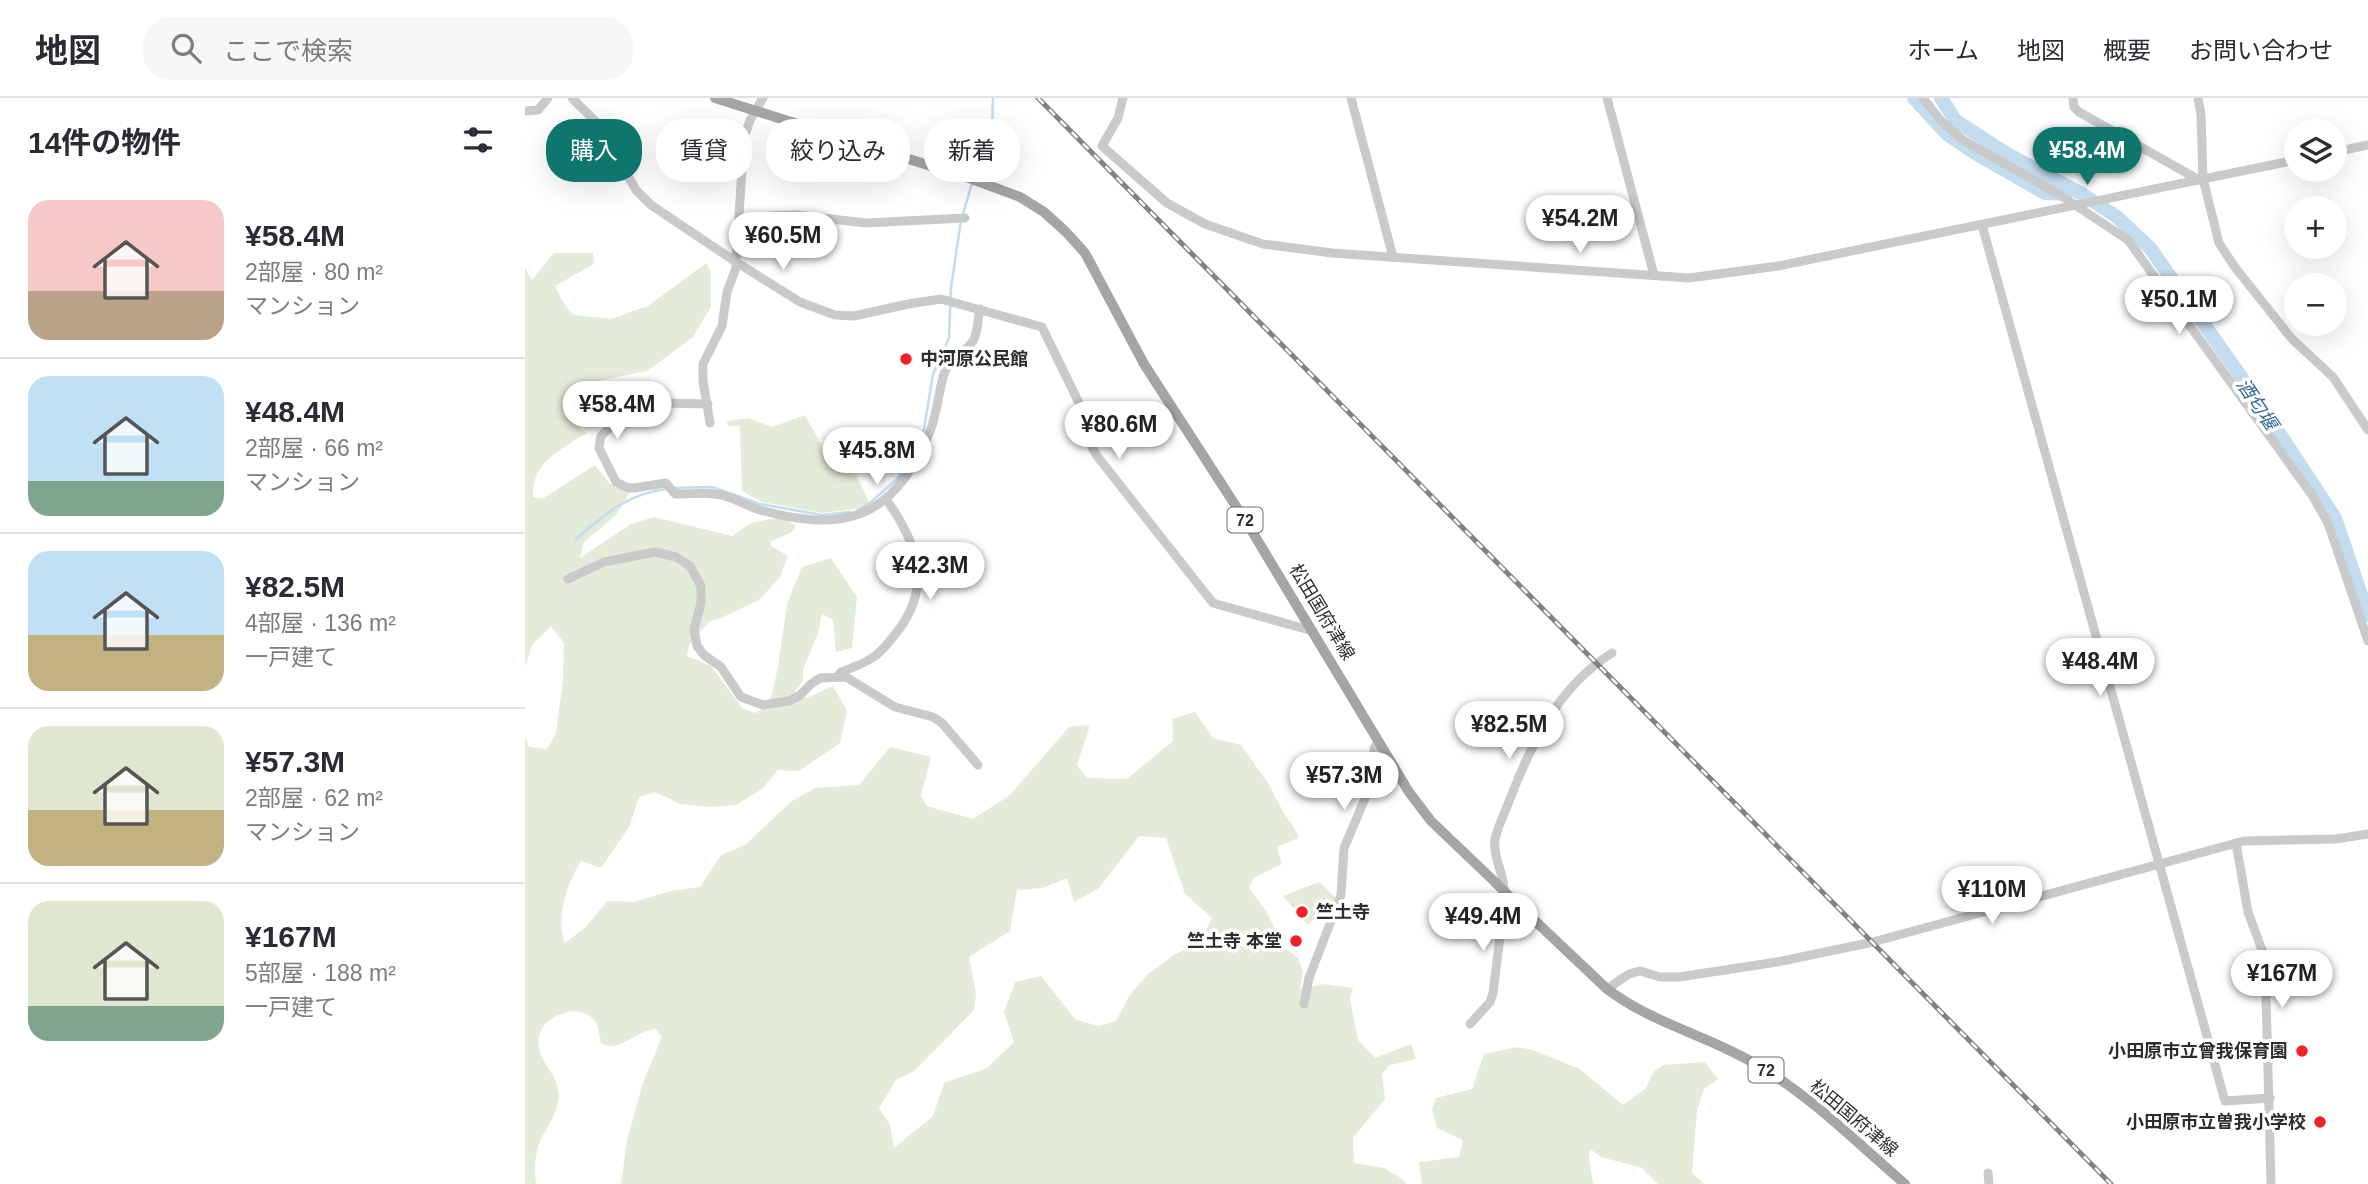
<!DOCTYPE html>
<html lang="ja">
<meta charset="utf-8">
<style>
:root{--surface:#fff;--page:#f7f7f7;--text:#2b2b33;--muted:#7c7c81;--line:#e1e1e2;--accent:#0f766e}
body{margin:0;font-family:Helvetica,"Noto Sans JP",sans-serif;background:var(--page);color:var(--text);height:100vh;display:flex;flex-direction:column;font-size:26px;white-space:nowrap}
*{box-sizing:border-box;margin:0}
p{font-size:23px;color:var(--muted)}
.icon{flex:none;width:38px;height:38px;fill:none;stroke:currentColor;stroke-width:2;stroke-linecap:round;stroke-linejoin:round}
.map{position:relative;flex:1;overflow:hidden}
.drawer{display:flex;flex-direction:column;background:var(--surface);width:525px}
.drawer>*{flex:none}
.banner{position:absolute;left:21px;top:21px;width:665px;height:63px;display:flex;gap:14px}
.buttons{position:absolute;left:1759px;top:21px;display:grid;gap:14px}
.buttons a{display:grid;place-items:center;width:63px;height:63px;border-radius:50%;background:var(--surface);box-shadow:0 7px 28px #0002;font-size:35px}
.price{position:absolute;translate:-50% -60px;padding:0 16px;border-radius:24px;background:#fff;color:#222;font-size:23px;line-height:46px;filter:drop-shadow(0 2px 4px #0008)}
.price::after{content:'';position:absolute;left:50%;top:42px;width:21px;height:16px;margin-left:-10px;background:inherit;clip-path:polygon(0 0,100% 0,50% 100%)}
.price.current{background:var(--accent);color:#fff}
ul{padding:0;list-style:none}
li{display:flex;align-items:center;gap:21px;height:175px;padding:0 28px}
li+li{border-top:2px solid var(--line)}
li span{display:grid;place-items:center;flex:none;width:196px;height:140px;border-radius:21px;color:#555}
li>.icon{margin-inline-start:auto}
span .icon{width:84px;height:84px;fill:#fffc;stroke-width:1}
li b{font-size:30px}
h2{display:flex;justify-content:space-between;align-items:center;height:84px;padding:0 28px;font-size:30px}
.pill{padding:0 24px;border-radius:28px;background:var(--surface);box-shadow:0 7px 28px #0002;font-size:24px;line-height:63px}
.pill.current{background:var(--accent);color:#fff}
header{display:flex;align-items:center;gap:42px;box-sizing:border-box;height:98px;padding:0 35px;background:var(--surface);border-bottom:2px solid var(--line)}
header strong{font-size:33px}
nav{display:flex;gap:38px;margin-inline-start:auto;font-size:24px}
.search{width:490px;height:63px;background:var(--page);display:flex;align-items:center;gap:18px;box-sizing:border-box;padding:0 24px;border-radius:28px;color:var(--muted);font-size:26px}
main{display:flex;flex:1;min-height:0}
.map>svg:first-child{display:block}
</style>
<header>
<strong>地図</strong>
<div class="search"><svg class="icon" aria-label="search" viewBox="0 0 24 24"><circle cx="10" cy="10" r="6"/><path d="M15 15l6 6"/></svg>ここで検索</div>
<nav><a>ホーム</a><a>地図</a><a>概要</a><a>お問い合わせ</a></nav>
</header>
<main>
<section class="drawer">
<h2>14件の物件<svg class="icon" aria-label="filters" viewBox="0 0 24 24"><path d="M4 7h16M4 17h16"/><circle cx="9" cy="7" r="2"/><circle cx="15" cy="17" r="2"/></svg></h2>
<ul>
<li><span style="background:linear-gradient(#f6c9c9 65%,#b9a48a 0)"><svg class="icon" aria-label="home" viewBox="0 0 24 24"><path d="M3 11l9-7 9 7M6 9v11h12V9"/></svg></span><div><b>¥58.4M</b><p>2部屋 · 80 m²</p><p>マンション</p></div></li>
<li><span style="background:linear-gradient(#bfe0f5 75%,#7fa58c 0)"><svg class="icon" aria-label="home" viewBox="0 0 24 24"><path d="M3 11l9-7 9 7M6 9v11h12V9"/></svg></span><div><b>¥48.4M</b><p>2部屋 · 66 m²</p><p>マンション</p></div></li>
<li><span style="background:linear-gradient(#bfe0f5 60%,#c2b280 0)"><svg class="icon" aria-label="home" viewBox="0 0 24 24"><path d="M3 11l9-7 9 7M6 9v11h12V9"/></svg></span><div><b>¥82.5M</b><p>4部屋 · 136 m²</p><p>一戸建て</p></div></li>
<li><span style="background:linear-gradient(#dfe7d0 60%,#c2b280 0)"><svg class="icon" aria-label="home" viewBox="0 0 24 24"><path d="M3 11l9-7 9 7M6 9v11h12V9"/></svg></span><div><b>¥57.3M</b><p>2部屋 · 62 m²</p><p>マンション</p></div></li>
<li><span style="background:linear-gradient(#dfe7d0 75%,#7fa58c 0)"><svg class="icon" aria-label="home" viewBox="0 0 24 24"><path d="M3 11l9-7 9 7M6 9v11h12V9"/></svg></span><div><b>¥167M</b><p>5部屋 · 188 m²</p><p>一戸建て</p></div></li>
</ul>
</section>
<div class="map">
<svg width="1843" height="1086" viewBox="0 0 1843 1086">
<rect width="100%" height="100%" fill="#fff"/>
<!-- green -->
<g fill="#e3ecd9" fill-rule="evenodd">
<path d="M29 155H68L69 166 30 188 40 208 49 217 86 221 123 208 181 165 186 174V209L167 240 122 273 72 283 42 294 38 316 61 335C36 352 6 364 8 399L17 401 70 367 85 386 105 394 91 417 59 444 55 460 106 426 129 419 207 438 226 425 257 419 271 428 266 435 246 443V448L263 458 255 479 234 502 196 520 185 523 164 547 162 558 186 568 217 610 230 615 240 610 247 596 253 569 262 506 277 469 306 460 332 499 327 550 311 554 308 522 297 516 293 535 278 571V583L270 593 282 600 308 588 322 613 315 645 274 673 253 672 237 691 211 707 185 709 155 706 130 694 114 699 104 729 76 770 56 763C42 785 30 820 40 845L62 828 82 803 109 804 146 793 175 789 196 757 220 747 267 703 290 690 334 687 365 649 406 659 396 698 402 708 448 721 485 697 544 629 565 627 552 667 562 680 602 681 648 643 647 621 670 614 688 640 716 647 743 685 760 717 772 734 773 740 752 749 757 766 728 780 724 790 741 813 759 849 773 860 778 873 775 891 797 886 828 890 825 901 833 942 850 960 886 946 891 961 865 967 857 976 860 1001 828 1040 829 1065 859 1070 879 1082 881 1086H96L102 1042 118 985 137 939 131 931C111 932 94 956 76 945 74 936 74 926 67 920 52 905 18 918 14 938 9 961 34 975 34 998 33 1016 22 1028 15 1043 10 1056 9 1072 11 1086H0V639L4 649 22 651 31 636 38 582 39 545 26 528 7 547 0 569V169L7 182ZM614 738 641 740 660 796 687 820 675 844 649 857 623 876 604 898 591 923 574 928 551 922 516 878 490 884 479 914 489 944 462 970 419 985 408 1018 369 1050 365 1027 354 1010 371 982 389 973 449 912 451 896 444 859 485 833 492 792 518 790 542 780 549 804 574 790Z"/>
<path d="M280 317 308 368 331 377 344 404 330 411 297 415 237 404 217 393 215 328H203L202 323 223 320 247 329Z"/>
<path d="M794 784 811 800 783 827 758 798Z"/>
<path d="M992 949 1008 952 1055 971 1098 1007 1121 990 1129 973 1139 967 1180 964 1193 981 1179 991 1172 1013 1167 1075 1179 1086H1133L1117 1070 1076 1059 1065 1051 1064 1060 1068 1086H897L894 1064 934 1059 938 1042 912 1030 907 1011 911 1000 947 991 959 956Z"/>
</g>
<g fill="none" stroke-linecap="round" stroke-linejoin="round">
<!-- stream -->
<g stroke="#c3dcee" stroke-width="2.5">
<path d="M449 79 467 29 468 0"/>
<path d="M438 116 447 85"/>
<path d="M147 390 187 389 235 406 297 417 325 414"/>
<path d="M332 412 346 404 372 381 389 354 399 331 408 276 424 240 426 190 436 122"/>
<path d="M51 441C82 415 100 397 141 391"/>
</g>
<!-- river -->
<g stroke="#c3dcee" stroke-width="14">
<path d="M1389 0 1422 36 1450 55 1520 95 1541 96"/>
<path d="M1416 0 1430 22 1482 56 1557 96 1592 119 1625 150 1729 297 1810 420 1843 517"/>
</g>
<!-- minor -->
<g stroke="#cacaca" stroke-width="9">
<path d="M47 0 74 27 111 92 126 107 211 164V170L202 194 197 228 178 266V283L185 325"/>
<path d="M238 0 225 22 219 40 211 164 275 204 310 217 329 218 383 206 416 201 517 229 554 305 567 349 572 358 688 505 788 533"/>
<path d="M598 0 593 20 577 48 642 105 680 126 738 146 807 155 1164 180 1253 168 1771 62"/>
<path d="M826 0 868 159"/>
<path d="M1082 0 1129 177"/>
<path d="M1398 0 1416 23 1438 42 1535 97 1603 142 1787 397 1803 425 1843 543"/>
<path d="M1548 0 1549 9 1554 14 1674 82"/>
<path d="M1673 0 1676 17 1678 81 1694 145 1709 168 1767 241 1808 279 1843 332"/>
<path d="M0 13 13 12 23 0"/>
<path d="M1810 54 1843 47"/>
<path d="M1457 127 1700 1003 1745 1000"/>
<path d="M214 141 247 118 271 117 341 125 440 120"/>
<path d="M183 306 138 305 92 323 76 338 74 350 91 384 103 390H109L141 385 150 396C166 396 187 393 203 399 213 402 222 408 232 411 318 436 368 422 404 336 412 318 413 297 418 279 424 259 438 257 448 243 453 235 453 220 455 211"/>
<path d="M43 481 79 464 130 454 151 459 165 468 176 488V505L169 531 172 548 179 557 196 569 216 599 238 607 264 603 274 598 286 586 295 580 321 579 370 609 408 619 417 625 453 667"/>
<path d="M313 578 316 574C349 562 354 558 375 530 408 484 390 442 361 401"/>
<path d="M1711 745 1723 814 1740 860 1746 1086"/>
<path d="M978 815C980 804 980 794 978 783 975 769 968 756 970 741 973 728 980 714 985 701 1007 644 1034 588 1087 555"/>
<path d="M1082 891 1104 876 1115 873 1135 879H1154L1252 864 1348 844 1719 743 1811 741 1843 736"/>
<path d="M779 906 784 880 816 797 819 750 847 684 850 669 849 650 854 643"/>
<path d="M945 926 965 904 968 895 978 815 981 812"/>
<path d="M1463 1075 1464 1086"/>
</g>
<!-- major -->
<g stroke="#a5a5a5" stroke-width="10">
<path d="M190 0 444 80 495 99 519 114 541 134 560 155 619 266 725 430 884 694 906 723 971 785"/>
<path d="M989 803 1082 891C1128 926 1185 938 1234 968 1287 999 1333 1046 1380 1086"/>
</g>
<!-- rail casing -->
<g stroke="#828282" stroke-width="5">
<path id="rail" d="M513 0 1586 1086"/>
</g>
<!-- rail -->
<use href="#rail" stroke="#fff" stroke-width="2.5" stroke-dasharray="8" stroke-linecap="butt"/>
<!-- major-bridge -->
<path stroke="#a5a5a5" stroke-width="10" d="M971 785 989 803"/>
</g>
<!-- markers -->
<g fill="#f32027" stroke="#fff" stroke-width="2.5">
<circle cx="381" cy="261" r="7"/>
<circle cx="777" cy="814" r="7"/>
<circle cx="771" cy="843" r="7"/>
<circle cx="1777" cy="953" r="7"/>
<circle cx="1795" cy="1024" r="7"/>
</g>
<g text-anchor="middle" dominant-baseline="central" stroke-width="7" stroke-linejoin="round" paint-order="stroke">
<!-- shield labels -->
<g fill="#fff" stroke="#6c6c6c" stroke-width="2">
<rect x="702.5" y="409.5" width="35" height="25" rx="5"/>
<rect x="1223.5" y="959.5" width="35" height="25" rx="5"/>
</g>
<g font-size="16" font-weight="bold" fill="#2d2d2d">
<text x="720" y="422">72</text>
<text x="1241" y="972">72</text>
</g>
<!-- poi labels -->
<g font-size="18" font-weight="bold" fill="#2d2d2d" stroke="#fff" text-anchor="end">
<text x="395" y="261" text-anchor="start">中河原公民館</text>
<text x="791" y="814" text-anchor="start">竺土寺</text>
<text x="757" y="843">竺土寺 本堂</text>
<text x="1763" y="953">小田原市立曾我保育園</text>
<text x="1781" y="1024">小田原市立曽我小学校</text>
</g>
<!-- street labels -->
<g font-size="18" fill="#2d2d2d" stroke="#fff">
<text transform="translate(797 514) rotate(59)">松田国府津線</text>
<text transform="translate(1329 1020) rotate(40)">松田国府津線</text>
</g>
<!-- water labels -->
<g font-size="19" font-style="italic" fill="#356c96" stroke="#fff">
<text transform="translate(1732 306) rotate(56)">酒匂堰</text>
</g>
</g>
</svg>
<div class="buttons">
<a><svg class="icon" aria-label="layers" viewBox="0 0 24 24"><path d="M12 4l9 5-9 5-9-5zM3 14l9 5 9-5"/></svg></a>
<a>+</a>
<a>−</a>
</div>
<b class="price current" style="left:1562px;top:89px">¥58.4M</b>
<b class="price" style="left:1055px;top:157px">¥54.2M</b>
<b class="price" style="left:258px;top:174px">¥60.5M</b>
<b class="price" style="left:1654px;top:238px">¥50.1M</b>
<b class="price" style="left:92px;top:343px">¥58.4M</b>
<b class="price" style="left:594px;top:363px">¥80.6M</b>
<b class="price" style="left:352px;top:389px">¥45.8M</b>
<b class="price" style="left:405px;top:504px">¥42.3M</b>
<b class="price" style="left:1575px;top:600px">¥48.4M</b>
<b class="price" style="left:984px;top:663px">¥82.5M</b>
<b class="price" style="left:819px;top:714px">¥57.3M</b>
<b class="price" style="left:1467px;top:828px">¥110M</b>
<b class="price" style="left:958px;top:855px">¥49.4M</b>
<b class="price" style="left:1757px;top:912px">¥167M</b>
<div class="banner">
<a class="pill current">購入</a>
<a class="pill">賃貸</a>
<a class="pill">絞り込み</a>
<a class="pill">新着</a>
</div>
</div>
</main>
